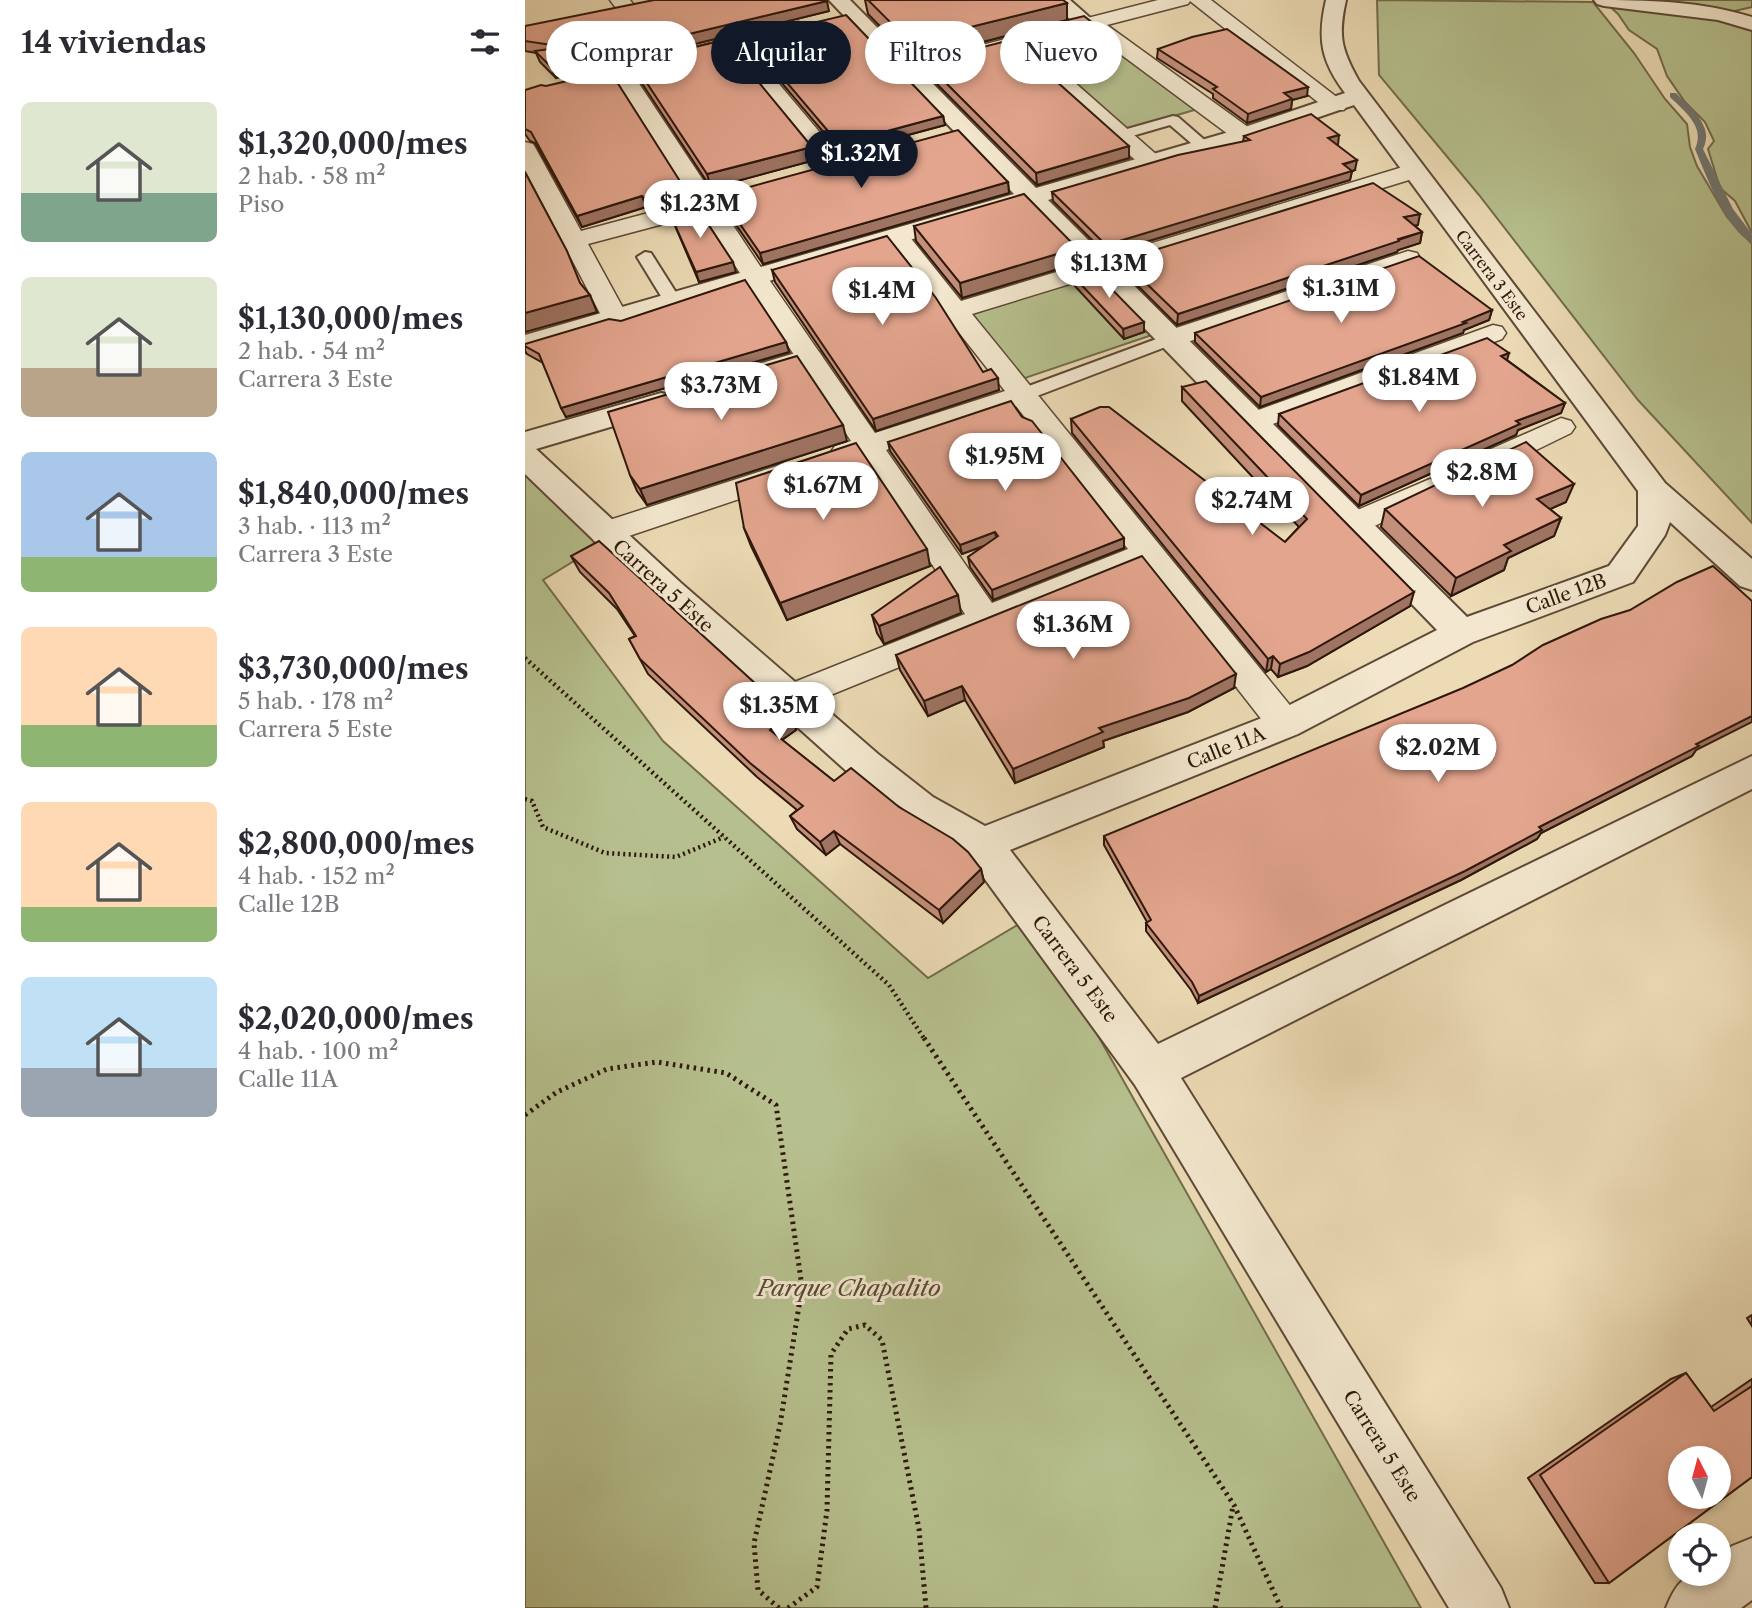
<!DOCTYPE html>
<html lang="es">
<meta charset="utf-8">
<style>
:root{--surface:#fff;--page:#f7f7f7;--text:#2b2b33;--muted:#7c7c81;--accent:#111827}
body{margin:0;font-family:"Libre Caslon Text",serif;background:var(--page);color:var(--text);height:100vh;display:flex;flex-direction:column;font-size:26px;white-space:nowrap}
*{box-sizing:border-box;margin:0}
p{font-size:23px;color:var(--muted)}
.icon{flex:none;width:38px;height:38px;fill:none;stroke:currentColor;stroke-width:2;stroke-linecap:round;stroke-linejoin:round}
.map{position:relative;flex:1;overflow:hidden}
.drawer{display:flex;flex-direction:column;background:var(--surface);width:525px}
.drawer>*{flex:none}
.banner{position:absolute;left:21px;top:21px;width:665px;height:63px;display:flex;gap:14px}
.needle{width:46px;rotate:354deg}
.tools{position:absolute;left:1143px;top:1446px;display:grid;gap:14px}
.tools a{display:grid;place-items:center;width:63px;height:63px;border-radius:50%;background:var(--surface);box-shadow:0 4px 10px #0003;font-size:35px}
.price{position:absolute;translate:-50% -60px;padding:0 16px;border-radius:24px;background:#fff;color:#222;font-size:23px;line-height:46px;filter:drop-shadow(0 2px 4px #0008)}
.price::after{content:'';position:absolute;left:50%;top:42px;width:21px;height:16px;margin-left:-10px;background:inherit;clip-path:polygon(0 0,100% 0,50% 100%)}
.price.selected{background:var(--accent);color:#fff}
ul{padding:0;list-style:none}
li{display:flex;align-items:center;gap:21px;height:175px;padding:0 21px}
li span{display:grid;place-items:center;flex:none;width:196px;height:140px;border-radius:10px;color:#555}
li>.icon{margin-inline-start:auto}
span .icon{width:84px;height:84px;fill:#fffc;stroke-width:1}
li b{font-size:30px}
h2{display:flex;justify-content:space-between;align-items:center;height:84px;padding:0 21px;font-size:30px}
.tag{padding:0 24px;border-radius:32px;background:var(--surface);box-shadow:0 4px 10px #0003;font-size:24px;line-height:63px}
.tag.selected{background:var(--accent);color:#fff}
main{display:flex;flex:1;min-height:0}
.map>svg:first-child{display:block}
</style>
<main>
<section class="drawer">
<h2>14 viviendas<svg class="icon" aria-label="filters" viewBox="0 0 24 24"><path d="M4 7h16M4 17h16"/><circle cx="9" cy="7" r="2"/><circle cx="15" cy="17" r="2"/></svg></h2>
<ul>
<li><span style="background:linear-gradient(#dfe7d0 65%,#7fa58c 0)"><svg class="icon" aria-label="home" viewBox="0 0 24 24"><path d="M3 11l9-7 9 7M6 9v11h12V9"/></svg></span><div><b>$1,320,000/mes</b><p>2 hab. · 58 m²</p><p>Piso</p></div></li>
<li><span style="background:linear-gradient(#dfe7d0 65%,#b9a48a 0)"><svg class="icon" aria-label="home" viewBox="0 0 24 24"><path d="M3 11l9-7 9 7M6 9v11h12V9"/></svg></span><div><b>$1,130,000/mes</b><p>2 hab. · 54 m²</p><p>Carrera 3 Este</p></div></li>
<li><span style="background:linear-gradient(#a9c7e8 75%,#8fb573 0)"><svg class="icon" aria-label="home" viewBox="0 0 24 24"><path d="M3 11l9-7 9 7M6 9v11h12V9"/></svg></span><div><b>$1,840,000/mes</b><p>3 hab. · 113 m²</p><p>Carrera 3 Este</p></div></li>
<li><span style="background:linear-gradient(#ffd9b3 70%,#8fb573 0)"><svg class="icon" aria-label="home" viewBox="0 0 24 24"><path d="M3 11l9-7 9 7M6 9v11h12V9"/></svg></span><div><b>$3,730,000/mes</b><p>5 hab. · 178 m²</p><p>Carrera 5 Este</p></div></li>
<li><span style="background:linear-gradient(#ffd9b3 75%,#8fb573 0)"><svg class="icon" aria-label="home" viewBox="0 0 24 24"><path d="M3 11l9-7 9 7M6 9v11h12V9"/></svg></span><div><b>$2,800,000/mes</b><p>4 hab. · 152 m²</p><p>Calle 12B</p></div></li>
<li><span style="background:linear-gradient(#bfe0f5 65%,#9aa5b1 0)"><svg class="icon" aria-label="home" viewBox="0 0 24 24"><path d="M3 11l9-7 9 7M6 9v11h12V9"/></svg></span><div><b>$2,020,000/mes</b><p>4 hab. · 100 m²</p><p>Calle 11A</p></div></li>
</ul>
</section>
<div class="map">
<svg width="1227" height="1608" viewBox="0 0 1227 1608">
<rect width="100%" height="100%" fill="#ecdbb5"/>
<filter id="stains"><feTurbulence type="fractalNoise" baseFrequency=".00286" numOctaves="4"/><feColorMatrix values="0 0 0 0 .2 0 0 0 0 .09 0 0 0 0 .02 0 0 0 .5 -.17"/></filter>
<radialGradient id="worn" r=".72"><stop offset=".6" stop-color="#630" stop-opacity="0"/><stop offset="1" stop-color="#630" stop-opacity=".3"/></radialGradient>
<!-- green -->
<g fill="#b6c08e" stroke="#726c4c" stroke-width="2">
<path d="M852 0 1068 2 1109 53 1140 99 1162 124 1165 147 1172 166 1202 217 1227 244V523L1113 400 954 195 854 75Z"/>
<path d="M1081 0H1227V7L1197 14Z"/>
<path d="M1080 2 1195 15 1227 25V233L1210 201 1195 188 1183 149 1189 141 1180 122 1160 102 1142 76 1132 49 1104 30 1093 14Z"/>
<path d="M605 53 676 108 598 131 529 73Z"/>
<path d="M573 269 627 335 491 381 438 312Z"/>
<path d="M0 467 75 545 18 580 138 741 403 978 506 917 896 1608H0Z"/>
</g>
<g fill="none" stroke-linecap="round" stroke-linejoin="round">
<!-- stream -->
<path fill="#717873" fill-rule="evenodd" d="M1145 93H1151C1165 108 1190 126 1178 149L1208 209 1227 234V243C1201 230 1181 175 1170 149 1181 127 1159 111 1145 97Z"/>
<!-- service casing -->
<g stroke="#5e4936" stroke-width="4">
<g id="service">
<path d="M648 116 653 117 683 143 685 146 683 149H673L645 125 600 138 593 134 595 131Z"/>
<path d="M120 252 126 253 157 302 154 306 148 307 142 306 112 257Z"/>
<path d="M645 334 654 339 651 343 504 399 497 401 488 395 490 391Z"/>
</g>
</g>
<!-- pedestrian casing -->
<g stroke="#5e4936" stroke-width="3">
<g id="pedestrian">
<path d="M85 0H105L111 8 108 12H94Z"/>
<path d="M633 0H686L822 105 819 110H803L665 1 663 4 582 25 727 130 730 135 727 140H711L563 30 506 44 633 156 636 161 633 166H617L487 49 382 76 375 74 372 70 375 66Z"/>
<path d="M273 22 280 24 283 28 280 32 222 46 318 160 321 165 318 170H302L204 50 156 62 149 60 146 56 149 52Z"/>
<path d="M95 64 102 66 105 70 243 278 350 433 480 391 362 241 359 236 362 231 371 229 380 231 436 301 881 166H897L900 171 897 176 447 314 772 714 778 724 772 734 760 738 748 734 618 568 276 707 264 711 252 707 247 698 252 689 440 614 336 458 320 463 310 460 305 453 310 446 326 441 176 214 63 244 104 319 100 325 91 327 82 325 78 319 0 170V142L8 144 11 149 56 231 168 201 85 70 88 66ZM491 406 603 549 467 603 361 450Z"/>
<path d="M883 251 892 253 895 258 892 263 654 345 645 347 636 345 632 339 636 333Z"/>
<path d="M968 325 977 327 981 333 977 339 737 428 727 431 717 428 713 422 717 416Z"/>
<path d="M1036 418 1046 421 1050 427 1046 433 968 471 958 474 948 471 943 464 948 457Z"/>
<path d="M258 464 268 467 273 474 268 481 80 544 69 541 65 533 69 525Z"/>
<path d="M905 479 916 482 920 489 916 496 827 536 816 533 812 525 816 517Z"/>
</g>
</g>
<!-- minor casing -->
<g stroke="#5e4936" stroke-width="4">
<g id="minor">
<path d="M304 0H325L511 188 711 130 820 93C796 61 792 39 801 0H821C813 36 816 49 834 81L1140 483 1227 559V590L1215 586 1145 522 1140 535 1108 582 948 642 773 734 485 850 633 1044 1227 756V789L656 1078 976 1588 984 1608H924L610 1085 443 856 380 819 327 776 132 601 0 474V432L136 393 146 395 151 402 146 409 11 449 156 583 353 754 408 797 460 826 747 714 912 630 501 206 0 352V335L489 194ZM829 105 1113 491V526L1084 566 942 617 523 200 727 140Z"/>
<path d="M523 0H545L571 23 568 27H554Z"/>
<path d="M1069 0C1123 0 1175 1 1227 17V30L1193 20 1079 6 1072 4Z"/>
<path d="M284 349 294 352 298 358 294 364 223 385 213 382 209 376 213 370Z"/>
<path d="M1227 1538V1600L1216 1608H1141C1153 1578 1161 1573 1194 1573V1556L1207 1546Z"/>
</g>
</g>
<!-- path-far1 -->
<g stroke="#2e180b" stroke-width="4.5" stroke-dasharray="2 3.5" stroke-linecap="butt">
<path d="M0 658 364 985 400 1040"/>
<path d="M0 799 7 801 18 827 80 853 151 857 199 837"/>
</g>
<!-- path -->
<g stroke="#2e180b" stroke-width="5" stroke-dasharray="2.5 4.5" stroke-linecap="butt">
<path d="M399 1038 709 1505 756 1608"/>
<path d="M0 1115 32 1092 82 1069 132 1062 201 1073 251 1105 277 1287 255 1425 229 1543 233 1590 254 1608"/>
<path d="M263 1608 292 1587 302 1510 306 1354 323 1329 340 1325 357 1340 394 1529 401 1608"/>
<path d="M690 1608 708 1506"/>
</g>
<!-- service -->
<use href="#service" fill="#f3e8cf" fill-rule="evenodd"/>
<!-- pedestrian -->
<use href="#pedestrian" fill="#f3e8cf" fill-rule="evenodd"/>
<!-- minor -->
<use href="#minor" fill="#f3e8cf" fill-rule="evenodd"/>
</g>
<!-- wall -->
<g fill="#c38e7a" stroke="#2e180b" stroke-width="2">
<path d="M340 0H538L542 20 587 38V56L538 69 512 45 510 29 388 60 343 14Z"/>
<path d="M304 11 31 78 15 62 11 53 0 51V26Z"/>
<path d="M224 38 418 116 420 125 316 153 227 48Z"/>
<path d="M633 49 782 96 767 100 766 109 722 123 688 98V94L632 58Z"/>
<path d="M108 62 290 160 186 188 112 76Z"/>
<path d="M400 62 604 158 512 185 402 74Z"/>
<path d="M0 90 164 199 124 210 121 207 57 227 10 143 5 141 0 134Z"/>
<path d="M719 136 813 145H812L830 170 827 171 825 180 581 254 528 201 527 192 718 142Z"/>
<path d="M483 182 484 193 238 264 198 206 195 195Z"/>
<path d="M145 214 211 272 174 282Z"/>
<path d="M893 225 890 226 897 232 895 243 873 250 872 252 652 325 598 271 597 260Z"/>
<path d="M389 226 552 248 553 263 437 298 391 241Z"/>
<path d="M247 270 458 372 474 390 351 431 250 282Z"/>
<path d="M548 276 619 332 599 339 549 285Z"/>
<path d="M967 310 964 320 939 330 938 333 735 407 670 342V333Z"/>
<path d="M261 342 264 352 41 417 18 363 2 354 0 351V344Z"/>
<path d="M982 360 1040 403 1036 413 993 430 991 435 834 506 753 425 754 414Z"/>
<path d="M657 387 885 606 782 666 753 677 746 669 741 672 547 433 546 419 760 542 774 527 657 401Z"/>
<path d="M497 417 599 548 468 600 445 567 443 557 459 546 437 554 365 451 363 442Z"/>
<path d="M322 441 122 505 112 491 105 475Z"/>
<path d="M1041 502 1025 509 1036 518 1029 536 983 558 979 570 926 596 856 527 860 509Z"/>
<path d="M219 528 405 566 262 620 226 546Z"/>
<path d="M46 556 265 715 271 730 257 740 309 781 374 807 456 869 459 882 418 923 315 844 301 855 272 829 265 816 272 810 232 777 123 674 104 639 110 636 92 609 55 572Z"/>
<path d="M436 613 359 644 352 633 347 615Z"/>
<path d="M371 655 709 688 663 712 578 741 579 747 490 783 440 700 403 716 375 670Z"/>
<path d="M1171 750 1167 756 1016 833 1012 839 936 880 673 1003 666 990 621 931V923L622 922 579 845V836Z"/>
<path d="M1227 1315V1326L1222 1318Z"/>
<path d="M1161 1373 1186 1407 1227 1379V1477L1084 1583H1070L1003 1478 1146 1379Z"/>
</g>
<!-- shaded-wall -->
<g fill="#9f7463" stroke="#2e180b" stroke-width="2">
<path d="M302 1 304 11 31 78 26 67Z"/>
<path d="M542 3V20L388 60 385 42Z"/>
<path d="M587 38V56L538 69 537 51Z"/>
<path d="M783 87 782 96 767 100 766 109 722 123 723 114 759 93Z"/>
<path d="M418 116 420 125 316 153 314 144Z"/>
<path d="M814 135 813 145 801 148 803 138Z"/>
<path d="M604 146V158L512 185 511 173Z"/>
<path d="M287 147 290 160 186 188 182 174Z"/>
<path d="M832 160 830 170 827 171 825 180 581 254V245Z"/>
<path d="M483 182 484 193 238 264 235 253Z"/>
<path d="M160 189 164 199 124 210 120 199Z"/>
<path d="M117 196 121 207 57 227 52 216Z"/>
<path d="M895 214 893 225 877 228 879 217Z"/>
<path d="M897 232 895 243 873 250 872 252 652 325 653 314Z"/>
<path d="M552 248 553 263 437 298 435 283Z"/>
<path d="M208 262 211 272 174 282 171 272Z"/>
<path d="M65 295 72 312 0 332V313Z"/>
<path d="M967 310 964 320 939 330 938 333 735 407 736 397Z"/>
<path d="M619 322V332L599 339 598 329Z"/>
<path d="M261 342 264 352 41 417 36 408Z"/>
<path d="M984 353 981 364 976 356Z"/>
<path d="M473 378 474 390 351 431 348 419Z"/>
<path d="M1040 403 1036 413 993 430 991 435 834 506 836 495 991 421Z"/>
<path d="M318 425 322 441 122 505 115 489Z"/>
<path d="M1049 484 1041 502 1005 518 1012 499Z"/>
<path d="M1036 518 1029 536 983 558 979 570 926 596 931 578 979 545Z"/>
<path d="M470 532 472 541 437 554 435 545Z"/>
<path d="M599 538V548L468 600 467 590Z"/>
<path d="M402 549 405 566 262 620 255 603Z"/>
<path d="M889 592 885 606 782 666 753 677 755 664Z"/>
<path d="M433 595 436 613 359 644 354 626Z"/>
<path d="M748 656 746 669 741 672 743 659Z"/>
<path d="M711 674 709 688 663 712 578 741 579 747 490 783 488 769 574 728Z"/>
<path d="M437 686 440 700 403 716 399 701Z"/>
<path d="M265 715 271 730 251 744 245 730Z"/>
<path d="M1227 716V722L1171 750 1167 756 1016 833 1012 839 936 880 673 1003 674 996 1014 827 1171 744Z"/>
<path d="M309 831 315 844 301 855 295 842Z"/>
<path d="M456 869 459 882 418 923 414 910Z"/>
</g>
<!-- building -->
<g fill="#e3a58e" stroke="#2e180b" stroke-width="2" fill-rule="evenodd">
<path d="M129 0H302V1L26 67 10 51 40 47 0 41V26Z"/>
<path d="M343 0H538L542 3 385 42Z"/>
<path d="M321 15 418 116 314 144 224 38Z"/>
<path d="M559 16 587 38 537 51 510 28Z"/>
<path d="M702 29 783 87 759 93 767 99 723 114 688 89 692 87 633 49 667 37Z"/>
<path d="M199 40 287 147 182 174 108 62Z"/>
<path d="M485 40 604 146 511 173 400 62Z"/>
<path d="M85 71 160 189 120 199 117 196 52 216 6 132 0 129V90L16 85 21 86Z"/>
<path d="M786 114 814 135 803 138 832 160 818 164 827 171 581 245 527 192 653 155 725 140 719 136Z"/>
<path d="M433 130 483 182 235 253 195 195Z"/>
<path d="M0 172 42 251 55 283 65 295 0 313Z"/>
<path d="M848 183 895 214 879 217 897 232 873 239 874 241 653 314 597 260Z"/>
<path d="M499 194 552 248 435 283 389 226Z"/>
<path d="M172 207 208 262 171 272 145 214Z"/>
<path d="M362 236 411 298 458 372 466 369 473 378 348 419 247 270Z"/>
<path d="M894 256 967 310 938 322 941 323 736 397 670 333Z"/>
<path d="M568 270 619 322 598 329 548 276Z"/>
<path d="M220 280 261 342 36 408 14 354 0 346V344L84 319 96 321Z"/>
<path d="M962 338 984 353 976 356 1040 403 991 421 995 424 836 495 754 414Z"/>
<path d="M272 356 318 425 115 489 105 475 83 412Z"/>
<path d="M681 381 889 592 784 652 755 664 748 656 743 659 546 419 575 407H584L760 542 782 519 657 387Z"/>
<path d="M486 401 497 417 507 421 599 538 467 590 443 557 473 536 470 532 435 545 363 442Z"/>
<path d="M1001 442 1049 484 1012 499 1036 518 979 545 986 551 931 578 860 509Z"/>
<path d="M331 443 402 549 255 603 219 528 211 483Z"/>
<path d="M74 541 265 715 245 730 309 781 326 768 374 807 428 839 443 852 456 869 414 910 309 831 295 842 265 816 278 806 225 763 115 659 104 639 111 636 84 593 46 556Z"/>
<path d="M617 556 711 674 664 698 574 728 578 732 488 769 437 686 399 701 371 655Z"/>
<path d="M1188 566 1227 601V716L1171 744 1174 746 1014 827 1017 830 940 871 674 996 667 982 621 923 626 920 579 836 938 688 987 665 1018 645 1076 619 1105 610 1152 582Z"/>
<path d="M415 567 433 595 354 626 347 615Z"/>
<path d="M1161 1373 1189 1411 1227 1386V1477L1084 1583 1015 1475ZM1155 1458H1194V1496H1155Z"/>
</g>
<g text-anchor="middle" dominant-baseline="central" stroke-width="6" stroke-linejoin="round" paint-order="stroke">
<!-- far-street labels -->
<g font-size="16" fill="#2e180b" stroke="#f3e8cf">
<text transform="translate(967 275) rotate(53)">Carrera 3 Este</text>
</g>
<!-- street labels -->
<g font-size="19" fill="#2e180b" stroke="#f3e8cf">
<text transform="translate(138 586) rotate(42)">Carrera 5 Este</text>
<text transform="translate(1041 594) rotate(-20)">Calle 12B</text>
<text transform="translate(701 748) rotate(-22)">Calle 11A</text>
<text transform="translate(550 969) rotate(53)">Carrera 5 Este</text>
<text transform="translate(857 1446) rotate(58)">Carrera 5 Este</text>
</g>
<!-- near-park labels -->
<g font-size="23" font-style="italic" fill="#574a32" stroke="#f3e8cf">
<text x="324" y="1288">Parque Chapalito</text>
</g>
</g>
<rect width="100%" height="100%" filter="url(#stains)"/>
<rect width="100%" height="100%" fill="url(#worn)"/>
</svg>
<div class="tools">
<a><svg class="needle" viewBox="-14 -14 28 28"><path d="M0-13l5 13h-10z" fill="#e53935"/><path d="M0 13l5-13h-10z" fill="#7c7c81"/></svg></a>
<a><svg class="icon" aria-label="locate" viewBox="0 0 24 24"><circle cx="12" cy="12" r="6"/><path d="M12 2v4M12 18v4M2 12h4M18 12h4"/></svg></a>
</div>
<b class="price selected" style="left:336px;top:190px">$1.32M</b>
<b class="price" style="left:175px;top:240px">$1.23M</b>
<b class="price" style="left:584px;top:300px">$1.13M</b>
<b class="price" style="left:816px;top:325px">$1.31M</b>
<b class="price" style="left:357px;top:327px">$1.4M</b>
<b class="price" style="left:894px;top:414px">$1.84M</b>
<b class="price" style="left:196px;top:422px">$3.73M</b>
<b class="price" style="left:480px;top:493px">$1.95M</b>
<b class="price" style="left:957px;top:509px">$2.8M</b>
<b class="price" style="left:298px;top:522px">$1.67M</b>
<b class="price" style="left:727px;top:537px">$2.74M</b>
<b class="price" style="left:548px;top:661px">$1.36M</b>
<b class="price" style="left:254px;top:742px">$1.35M</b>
<b class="price" style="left:913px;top:784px">$2.02M</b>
<div class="banner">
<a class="tag">Comprar</a>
<a class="tag selected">Alquilar</a>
<a class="tag">Filtros</a>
<a class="tag">Nuevo</a>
</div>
</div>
</main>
